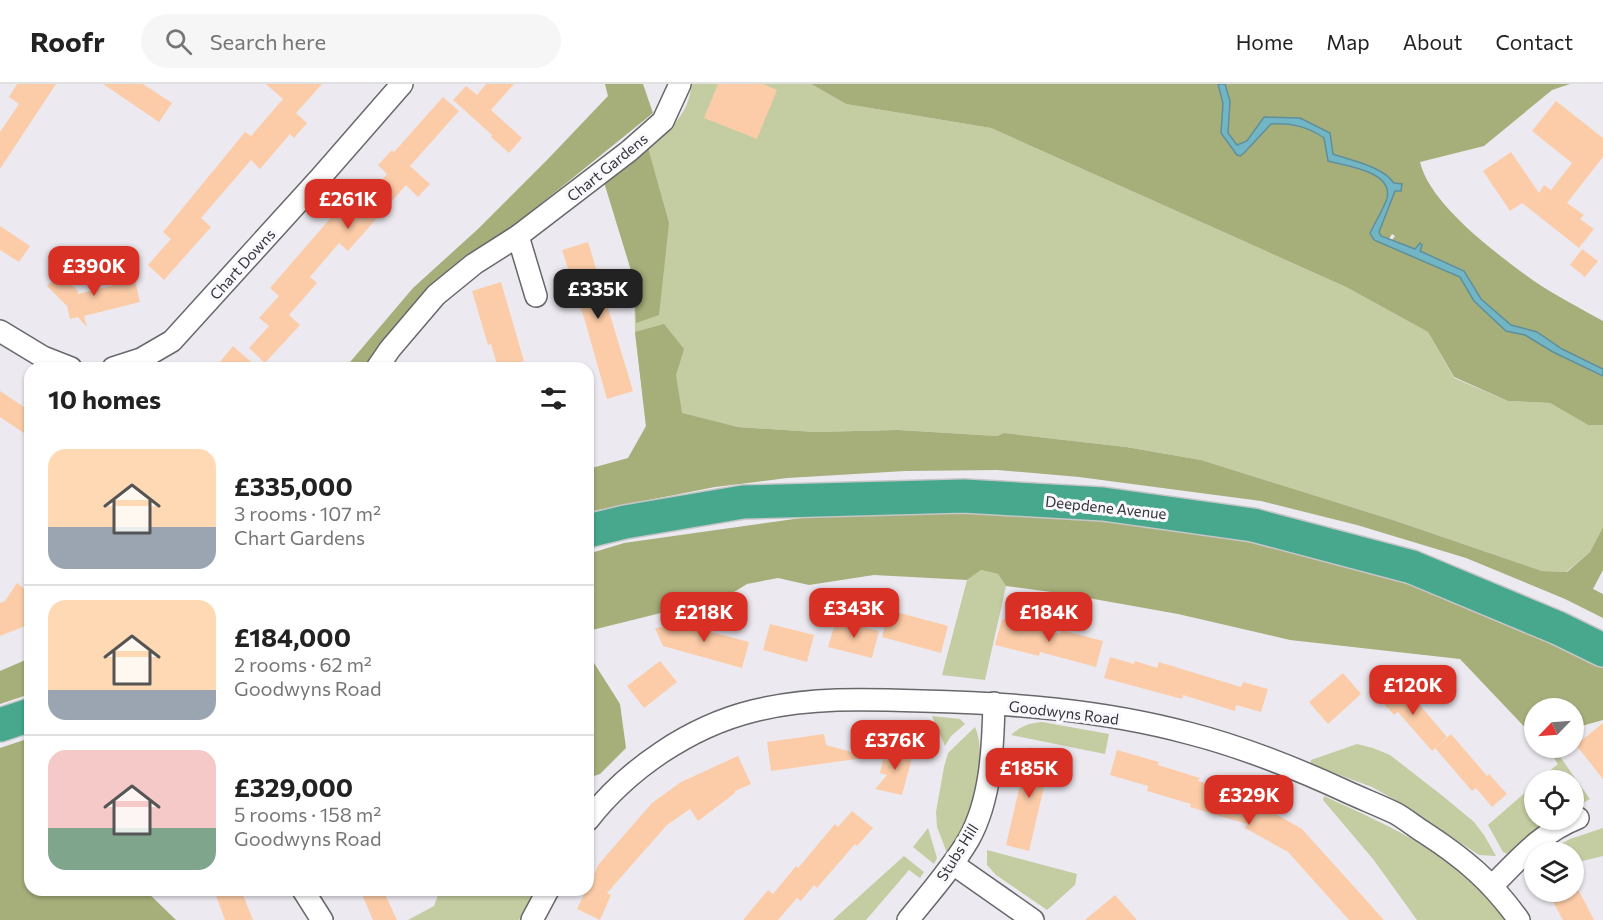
<!DOCTYPE html>
<meta charset="utf-8">
<style>
:root{--surface:#fff;--page:#f6f6f6;--text:#222;--muted:#767676;--line:#e0e0e0;--accent:#d93025}
body{margin:0;font-family:Commissioner,sans-serif;background:var(--page);color:var(--text);height:100vh;display:flex;flex-direction:column;font-size:22px;white-space:nowrap}
*{box-sizing:border-box;margin:0}
p{font-size:20px;color:var(--muted)}
.icon{flex:none;width:33px;height:33px;fill:none;stroke:currentColor;stroke-width:2;stroke-linecap:round;stroke-linejoin:round}
.map{position:relative;flex:1;overflow:hidden}
.details{position:absolute;left:24px;top:278px;width:570px;height:534px;display:flex;flex-direction:column;background:var(--surface);border-radius:18px;box-shadow:0 2px 4px #0004}
.details>*{flex:none}
.needle{width:39px;rotate:245deg}
.buttons{position:absolute;left:1524px;top:614px;display:grid;gap:12px}
.buttons a{display:grid;place-items:center;width:60px;height:60px;border-radius:50%;background:var(--surface);box-shadow:0 2px 4px #0004;font-size:30px}
.price{position:absolute;translate:-50% -51px;padding:0 14px;border-radius:12px;background:var(--accent);color:#fff;font-size:20px;line-height:39px;filter:drop-shadow(0 2px 3px #0008)}
.price::after{content:'';position:absolute;left:50%;top:36px;width:18px;height:14px;margin-left:-9px;background:inherit;clip-path:polygon(0 0,100% 0,50% 100%)}
.price.selected{background:#222;color:#fff}
ul{padding:0;list-style:none}
li{display:flex;align-items:center;gap:18px;height:150px;padding:0 24px}
li+li{border-top:2px solid var(--line)}
li span{display:grid;place-items:center;flex:none;width:168px;height:120px;border-radius:18px;color:#555}
li>.icon{margin-inline-start:auto}
span .icon{width:72px;height:72px;fill:#fffc;stroke-width:1}
li b{font-size:26px}
h2{display:flex;justify-content:space-between;align-items:center;height:72px;padding:0 24px;font-size:26px}
header{display:flex;align-items:center;gap:36px;box-sizing:border-box;height:84px;padding:0 30px;background:var(--surface);border-bottom:2px solid var(--line)}
header strong{font-size:28px}
nav{display:flex;gap:33px;margin-inline-start:auto;font-size:21px}
.search{width:420px;height:54px;background:var(--page);display:flex;align-items:center;gap:15px;box-sizing:border-box;padding:0 21px;border-radius:33px;color:var(--muted);font-size:22px}
.map>svg:first-child{display:block}
</style>
<header>
<strong>Roofr</strong>
<div class="search"><svg class="icon" aria-label="search" viewBox="0 0 24 24"><circle cx="10" cy="10" r="6"/><path d="M15 15l6 6"/></svg>Search here</div>
<nav><a>Home</a><a>Map</a><a>About</a><a>Contact</a></nav>
</header>
<div class="map">
<svg width="1603" height="836" viewBox="0 0 1603 836">
<rect width="100%" height="100%" fill="#eceaf0"/>
<!-- green -->
<g fill="#c4cca1">
<path d="M692 0H811L846 20 991 44 1346 203 1428 248 1454 294 1508 317 1550 319 1588 341H1603V443L1590 468 1566 488 1542 487 1396 437 1201 376 1126 363 1004 349 997 352 898 346 815 348 738 343 682 330 646 342 635 248 634 196 604 98C627 82 666 54 681 31 688 21 690 11 692 0Z"/>
<path d="M981 486 998 490 1006 502 985 596 942 591 967 496Z"/>
<path d="M932 632 960 635 965 640 951 652 945 662Z"/>
<path d="M1042 638 1109 650 1105 670 1011 651C1021 642 1029 639 1042 638Z"/>
<path d="M975 643C987 670 975 719 962 745 958 753 952 761 947 769L937 743 936 728 944 683 948 669Z"/>
<path d="M1357 660 1373 664 1390 671 1444 713 1474 738 1484 751 1496 772 1479 771 1397 717 1372 703 1310 680 1311 676Z"/>
<path d="M1556 667 1590 715 1574 724V696L1540 695 1558 680 1552 671Z"/>
<path d="M1529 705 1534 713V735H1541C1539 751 1519 761 1507 770L1503 768 1488 741Z"/>
<path d="M1324 712C1394 744 1459 772 1507 836H1417L1373 775 1323 716Z"/>
<path d="M928 744 937 774 934 780 913 763Z"/>
<path d="M1603 744V772L1574 779V768H1546L1570 755Z"/>
<path d="M987 766 1077 790 1075 801 1047 826 996 791 987 781Z"/>
<path d="M904 772 924 788 920 794 909 786 866 836H833Z"/>
<path d="M440 806H535L519 836H408L434 822Z"/>
</g>
<!-- forest -->
<g fill="#a6ae7a">
<path d="M605 0H643L653 29 424 214 381 262 366 283 345 284 413 204 478 145 547 76 608 12Z"/>
<path d="M811 0H1218L1223 19 1221 49 1244 69 1271 40C1292 39 1307 42 1324 54L1328 77C1346 83 1393 87 1387 114 1384 125 1375 138 1370 148L1374 156 1460 193 1474 217 1506 247 1525 251 1553 268 1603 292V341H1588L1550 319 1508 317 1454 293 1428 248 1346 203 991 44 846 20Z"/>
<path d="M1225 0H1570L1552 6 1484 62 1420 78C1430 121 1498 171 1534 197 1556 212 1580 224 1603 237V285L1562 265 1537 248 1511 241 1481 215 1464 187 1420 167V159L1415 165 1392 156 1395 152 1392 150 1389 155 1381 152 1379 148 1395 106 1401 107 1379 87 1333 70 1330 49 1264 33 1247 57 1237 61 1228 49 1230 17Z"/>
<path d="M648 64 669 139 659 231 636 239 634 196 604 98 635 76Z"/>
<path d="M664 240 684 265 676 291 682 329 738 343 815 348 898 346 997 352 1004 349 1126 363 1201 376 1396 437 1542 487 1567 488 1590 468 1603 443V486L1593 505 1603 510V534L1565 515 1466 474 1357 441 1261 417 1079 393 997 386 905 387 787 394 715 403 588 428V385L628 374 646 342 635 248Z"/>
<path d="M1014 427 1129 438 1270 462 1428 504 1603 580V636L1578 643 1574 647V624H1534V653L1460 575 1290 556 1178 530 1066 510 1006 502 998 490 981 486 967 496 874 491 809 501 778 494 747 500 718 518 677 525 588 547V470L624 459 830 430Z"/>
<path d="M589 571 620 620 626 664 600 690 588 694Z"/>
<path d="M30 574V610L0 620V587Z"/>
<path d="M30 654V806H145L176 836H0V664Z"/>
</g>
<!-- water -->
<path fill="#72b6c6" stroke="#5f8f9b" stroke-width="1.5" d="M1218 0H1225L1230 17 1228 49 1237 61 1247 57 1264 33 1300 34 1330 49 1333 70C1352 77 1382 82 1394 99L1402 100 1401 107H1395L1379 148 1381 152 1415 165 1420 159 1422 161 1420 167 1464 187 1481 215 1511 241 1537 248 1562 265 1603 285V292L1553 268 1525 251 1506 247 1474 217 1460 193 1374 156 1370 149C1375 138 1384 125 1387 114 1393 87 1346 82 1328 77L1324 54C1307 42 1291 39 1271 40L1244 69 1240 72 1237 71 1221 49 1223 19Z"/>
<!-- building -->
<g fill="#fccca8">
<path d="M17 0H56L0 85V48L19 20 9 13Z"/>
<path d="M103 0H143L172 19 159 38Z"/>
<path d="M266 0H322L296 29 307 39 294 54 290 50 260 85 251 76 201 134 211 143 164 196 148 181 171 155 163 148 245 48 251 52 283 15Z"/>
<path d="M486 0H514L491 26 522 54 509 69 491 53 492 51 453 16 466 2 477 11Z"/>
<path d="M718 0H763L777 6 757 55 704 34Z"/>
<path d="M443 13 459 27 410 82 430 100 418 113 406 101 348 167 339 159 310 193 317 199 289 231 300 241 265 279 249 264 269 242 259 234 279 212 270 204 335 129 345 138 387 90 378 81 392 66 394 68Z"/>
<path d="M1556 17 1603 54V73L1567 119 1584 131 1580 135 1594 145 1579 164 1522 119 1510 127 1483 87 1511 68 1539 109 1544 101 1551 106 1572 79 1532 47Z"/>
<path d="M0 142 30 162 19 178 0 166Z"/>
<path d="M588 158 633 307 607 315 585 237 562 166Z"/>
<path d="M1582 165 1598 177 1585 193 1570 181Z"/>
<path d="M60 189 78 207V210L135 196 140 218 84 232 87 243 78 233 70 235 67 222 47 202Z"/>
<path d="M501 198 524 277 498 284 491 260 488 261 472 207Z"/>
<path d="M233 262 258 284H215Z"/>
<path d="M0 307 30 327V353L0 333Z"/>
<path d="M17 499 30 509V540L0 552V519L5 517Z"/>
<path d="M889 526 948 542 941 569 882 553Z"/>
<path d="M1002 535 1060 550 1061 546 1103 557 1096 583 1040 568 1039 572 995 561Z"/>
<path d="M836 536 879 547 872 574 828 563Z"/>
<path d="M702 537 703 546 749 558 742 584 663 562 655 544Z"/>
<path d="M770 540 814 551 807 578 763 566Z"/>
<path d="M1110 573 1134 580 1135 577 1157 584 1159 578 1241 603 1243 598 1268 605 1261 628 1236 621 1235 627 1183 611 1182 615 1104 594Z"/>
<path d="M660 577 677 598 644 624 627 602Z"/>
<path d="M1343 589 1361 610 1328 640 1309 618Z"/>
<path d="M1394 600 1407 615 1411 611 1447 653 1432 667 1398 628 1394 631 1378 613Z"/>
<path d="M1603 639V695L1576 661Z"/>
<path d="M824 650 826 661 870 673 771 687 767 658Z"/>
<path d="M1451 650 1487 692 1489 690 1507 710 1492 723 1476 704 1472 707 1435 664Z"/>
<path d="M916 659 902 711 875 705 887 691 880 689 886 664 906 670Z"/>
<path d="M1029 663 1052 669 1029 767 1006 761Z"/>
<path d="M1117 666 1159 678 1158 681 1200 694 1198 697 1238 709 1302 745 1384 836H1349L1288 768 1245 744 1247 740 1190 723 1191 720 1147 707 1148 702 1110 691Z"/>
<path d="M738 672 751 700 735 707V709L698 737 690 725 667 741 607 809 611 811 600 836 577 825 586 806H588L598 781 652 719 681 698Z"/>
<path d="M852 727 873 744 857 762 855 760 817 804 814 801 801 817 797 814 778 836H743L768 806 773 810 796 782 798 784 835 740 838 743Z"/>
<path d="M214 806H241L253 836H225Z"/>
<path d="M360 806H383L397 836H373Z"/>
<path d="M1547 807H1579L1594 836H1563Z"/>
<path d="M1115 811 1137 836H1085Z"/>
</g>
<g fill="none" stroke-linecap="round" stroke-linejoin="round">
<!-- street casing -->
<g stroke="#68676b" stroke-width="24">
<g id="street">
<path d="M518 152 536 212"/>
<path d="M0 247 43 273 71 284"/>
<path d="M113 284 141 275 172 257 320 94 402 0"/>
<path d="M377 284 390 265 436 211 474 180 518 152 629 67 663 37 680 0"/>
<path d="M588 736C628 685 689 643 753 627 808 613 866 615 922 617 1011 619 1102 626 1188 649 1239 662 1295 684 1343 706 1360 714 1378 721 1395 729 1406 735 1415 743 1425 749 1465 775 1491 797 1519 836"/>
<path d="M953 780 1033 836"/>
<path d="M1493 801C1519 775 1542 748 1578 734"/>
<path d="M303 806 322 836"/>
<path d="M532 836 548 806"/>
<path d="M908 836C929 810 952 784 969 755 991 715 993 664 994 619"/>
</g>
</g>
<!-- highway casing -->
<g stroke="#c6c6c7" stroke-width="36">
<g id="highway">
<path d="M588 447 625 438 743 418 964 412 1103 420 1253 441 1412 483 1558 544 1603 566"/>
<path d="M0 641 30 631"/>
</g>
</g>
<!-- street -->
<use href="#street" stroke="#fff" stroke-width="21"/>
<!-- highway -->
<use href="#highway" stroke="#47a88d" stroke-width="33"/>
</g>
<g text-anchor="middle" dominant-baseline="central" stroke-width="6" stroke-linejoin="round" paint-order="stroke">
<!-- street labels -->
<g font-size="15" fill="#343436" stroke="#f9f8fd">
<text transform="translate(607 83) rotate(-39)">Chart Gardens</text>
<text transform="translate(242 180) rotate(-48)">Chart Downs</text>
<text transform="translate(1106 423) rotate(6)">Deepdene Avenue</text>
<text transform="translate(1064 628) rotate(7)">Goodwyns Road</text>
<text transform="translate(957 768) rotate(-58)">Stubs Hill</text>
</g>
</g>
</svg>
<div class="buttons">
<a><svg class="needle" viewBox="-14 -14 28 28"><path d="M0-13l5 13h-10z" fill="#e53935"/><path d="M0 13l5-13h-10z" fill="#767676"/></svg></a>
<a><svg class="icon" aria-label="locate" viewBox="0 0 24 24"><circle cx="12" cy="12" r="6"/><path d="M12 2v4M12 18v4M2 12h4M18 12h4"/></svg></a>
<a><svg class="icon" aria-label="layers" viewBox="0 0 24 24"><path d="M12 4l9 5-9 5-9-5zM3 14l9 5 9-5"/></svg></a>
</div>
<b class="price" style="left:348px;top:146px">£261K</b>
<b class="price" style="left:94px;top:213px">£390K</b>
<b class="price selected" style="left:598px;top:236px">£335K</b>
<b class="price" style="left:854px;top:555px">£343K</b>
<b class="price" style="left:704px;top:559px">£218K</b>
<b class="price" style="left:1049px;top:559px">£184K</b>
<b class="price" style="left:1413px;top:632px">£120K</b>
<b class="price" style="left:895px;top:687px">£376K</b>
<b class="price" style="left:1029px;top:715px">£185K</b>
<b class="price" style="left:1249px;top:742px">£329K</b>
<section class="details">
<h2>10 homes<svg class="icon" aria-label="filters" viewBox="0 0 24 24"><path d="M4 7h16M4 17h16"/><circle cx="9" cy="7" r="2"/><circle cx="15" cy="17" r="2"/></svg></h2>
<ul>
<li><span style="background:linear-gradient(#ffd9b3 65%,#9aa5b1 0)"><svg class="icon" aria-label="home" viewBox="0 0 24 24"><path d="M3 11l9-7 9 7M6 9v11h12V9"/></svg></span><div><b>£335,000</b><p>3 rooms · 107 m²</p><p>Chart Gardens</p></div></li>
<li><span style="background:linear-gradient(#ffd9b3 75%,#9aa5b1 0)"><svg class="icon" aria-label="home" viewBox="0 0 24 24"><path d="M3 11l9-7 9 7M6 9v11h12V9"/></svg></span><div><b>£184,000</b><p>2 rooms · 62 m²</p><p>Goodwyns Road</p></div></li>
<li><span style="background:linear-gradient(#f6c9c9 65%,#7fa58c 0)"><svg class="icon" aria-label="home" viewBox="0 0 24 24"><path d="M3 11l9-7 9 7M6 9v11h12V9"/></svg></span><div><b>£329,000</b><p>5 rooms · 158 m²</p><p>Goodwyns Road</p></div></li>
</ul>
</section>
</div>
